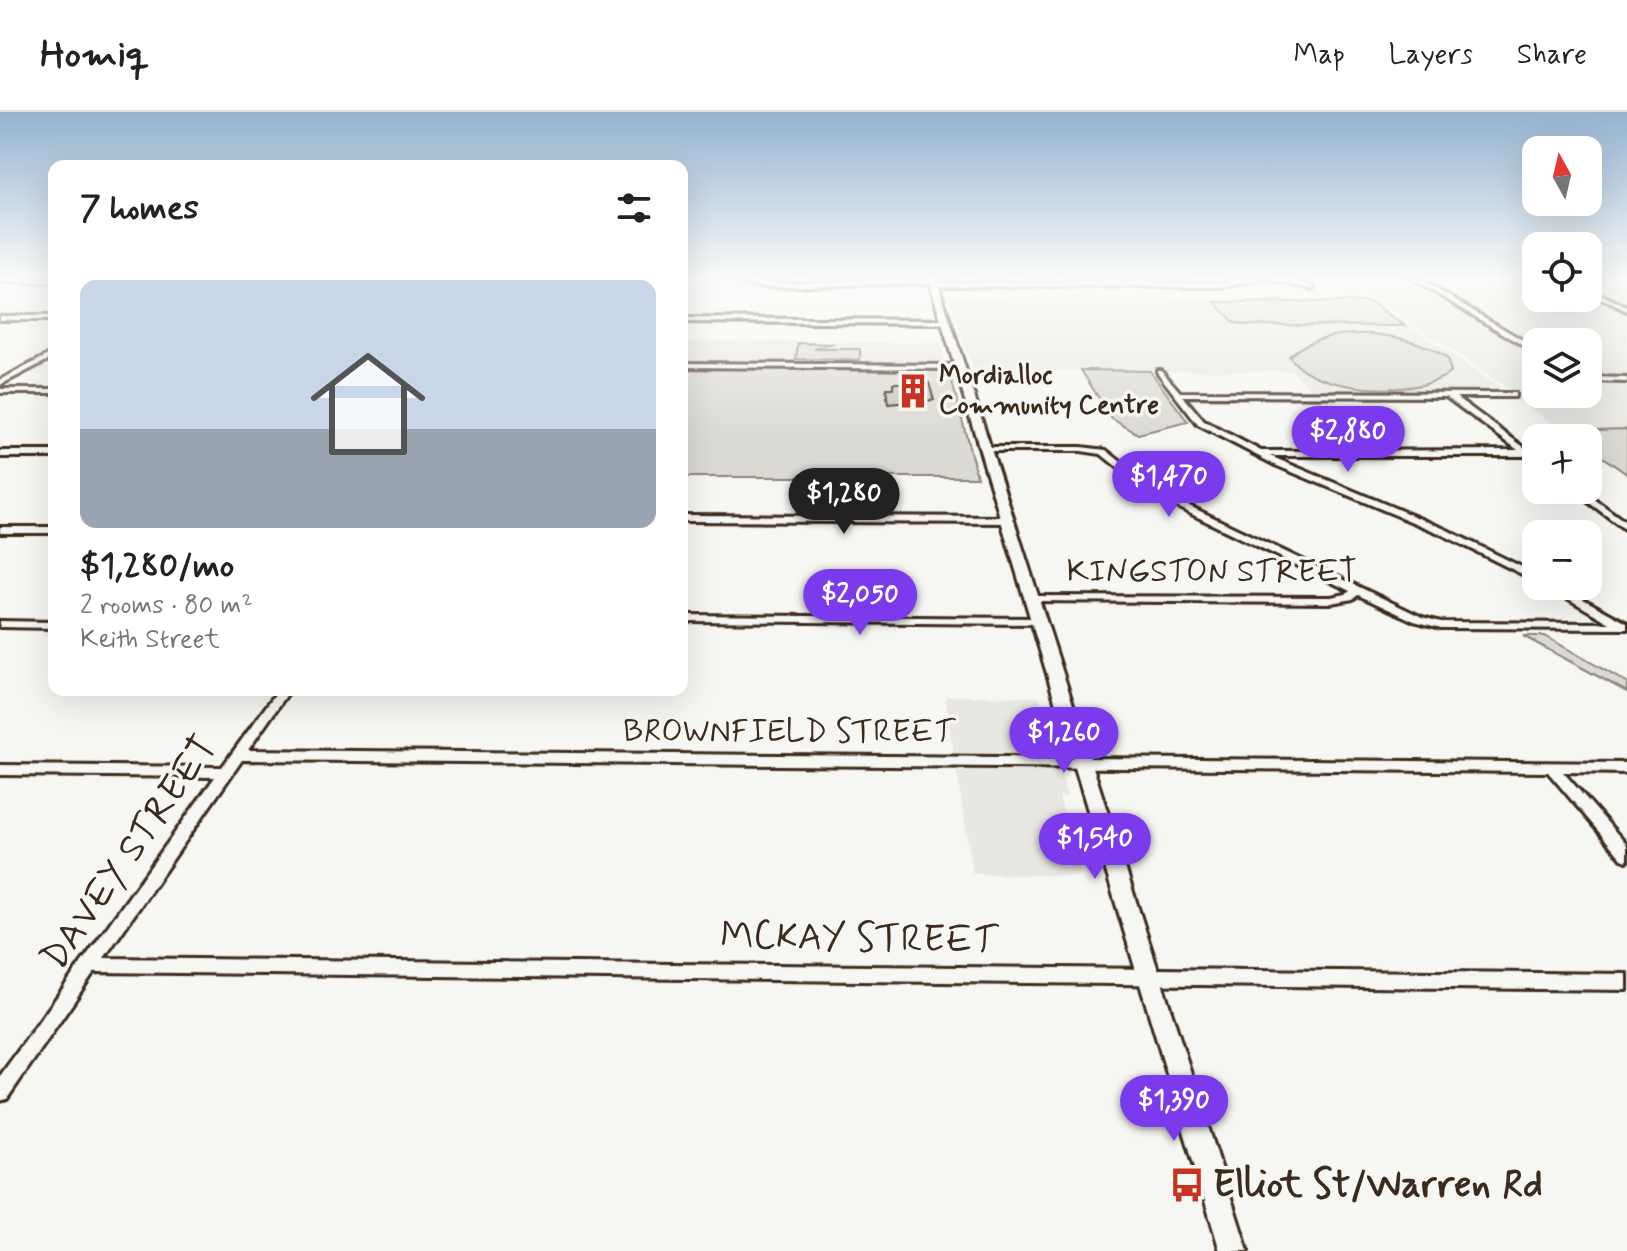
<!DOCTYPE html>
<meta charset="utf-8">
<style>
:root{--surface:#fff;--page:#f2f2f2;--text:#222;--muted:#767676;--line:#e0e0e0;--accent:#7c3aed}
body{margin:0;font-family:Mynerve,sans-serif;background:var(--page);color:var(--text);height:100vh;display:flex;flex-direction:column;font-size:30px;white-space:nowrap}
*{box-sizing:border-box;margin:0}
p{font-size:26px;color:var(--muted)}
.icon{flex:none;width:44px;height:44px;fill:none;stroke:currentColor;stroke-width:2;stroke-linecap:round;stroke-linejoin:round}
.map{position:relative;flex:1;overflow:hidden}
.panel{position:absolute;left:48px;top:48px;width:640px;height:536px;display:flex;flex-direction:column;background:var(--surface);border-radius:16px;box-shadow:0 8px 32px #0002}
.panel>*{flex:none}
.needle{width:52px;rotate:352deg}
.buttons{position:absolute;left:1522px;top:24px;display:grid;gap:16px}
.buttons a{display:grid;place-items:center;width:80px;height:80px;border-radius:16px;background:var(--surface);box-shadow:0 8px 32px #0002;font-size:40px}
.price{position:absolute;translate:-50% -68px;padding:0 18px;border-radius:28px;background:var(--accent);color:#fff;font-size:26px;line-height:52px;filter:drop-shadow(0 2px 4px #0008)}
.price::after{content:'';position:absolute;left:50%;top:48px;width:24px;height:18px;margin-left:-12px;background:inherit;clip-path:polygon(0 0,100% 0,50% 100%)}
.price.active{background:#222;color:#fff}
ul{padding:0;list-style:none}
li{display:grid;align-content:center;gap:16px;height:424px;padding:0 32px}
li+li{border-top:2px solid var(--line)}
li span{display:grid;place-items:center;height:248px;border-radius:16px;color:#555}
li>.icon{margin-inline-start:auto}
span .icon{width:144px;height:144px;fill:#fffc;stroke-width:1}
li b{font-size:34px}
h2{display:flex;justify-content:space-between;align-items:center;height:96px;padding:0 32px;font-size:34px}
header{display:flex;align-items:center;gap:48px;box-sizing:border-box;height:112px;padding:0 40px;background:var(--surface);border-bottom:2px solid var(--line)}
header strong{font-size:38px}
nav{display:flex;gap:44px;margin-inline-start:auto;font-size:28px}
.map>svg:first-child{display:block}
</style>
<header>
<strong>Homiq</strong>
<nav><a>Map</a><a>Layers</a><a>Share</a></nav>
</header>
<div class="map">
<svg width="1627" height="1139" viewBox="0 0 1627 1139">
<rect width="100%" height="100%" fill="#f6f6f2"/>
<filter id="ink" filterUnits="userSpaceOnUse"><feTurbulence type="fractalNoise" baseFrequency=".0125" numOctaves="2"/><feDisplacementMap in="SourceGraphic" scale="16" xChannelSelector="R" yChannelSelector="G"/><feConvolveMatrix kernelMatrix="1 2 1 2 8 2 1 2 1" color-interpolation-filters="sRGB"/></filter>
<g filter="url(#ink)">
<!-- built -->
<g fill="#e8e7e2" fill-rule="evenodd">
<path d="M1344 165H1536V186H1588V165H1627V317L1564 319 1518 288 1523 287ZM1536 230H1588V282H1536Z"/>
<path d="M949 185 1371 187 1504 279 1313 278 1292 259 973 258Z"/>
<path d="M682 229 940 231 944 247 935 251 682 250Z"/>
<path d="M945 584 1039 585 1067 684H1059L1081 764 973 762Z"/>
</g>
<!-- green -->
<g fill="#dad9d3" stroke="#8a8278" stroke-width="2">
<path d="M1215 190H1371L1405 214 1250 213 1235 211Z"/>
<path d="M1373 222C1400 225 1424 230 1447 246L1451 260C1419 287 1313 281 1289 244 1313 223 1342 221 1373 222Z"/>
<path d="M798 231 834 232 814 237H860V248L796 247Z"/>
<path d="M682 257 949 258 977 365H682Z"/>
<path d="M1081 258 1150 259 1188 310 1138 322 1112 307Z"/>
<path d="M1627 317V362L1588 335V326H1574L1564 319Z"/>
<path d="M1523 524H1545L1627 571V580Z"/>
</g>
<!-- building -->
<path fill="#c8c3be" stroke="#3b2a1e" stroke-width="2" d="M893 271H929L934 288 888 292 886 276H893Z"/>
<g fill="none" stroke-linecap="round" stroke-linejoin="round">
<!-- street casing -->
<g stroke="#3b2a1e" stroke-width="6">
<g id="street">
<path d="M711 165H725L763 171 934 167 937 169 936 170 1223 171C1256 165 1283 162 1315 175L1312 177 1267 167 1223 175 934 174 931 172 932 171 763 175Z"/>
<path d="M1409 165H1416L1536 236V241Z"/>
<path d="M0 166 54 167V171L0 170Z"/>
<path d="M1588 176 1627 195V199L1588 180Z"/>
<rect x="0" y="204" width="54" height="4"/>
<path d="M682 206 946 208 949 210 946 212 682 210Z"/>
<path d="M54 240V245L0 273V268Z"/>
<path d="M682 251 960 253 963 255 960 257 682 255Z"/>
<path d="M1157 258H1161L1180 280 1515 281V285H1456L1536 344V351L1525 344H1270L1445 417 1536 462V469L1439 421 1275 353 1198 313 1157 260ZM1183 284 1446 285 1518 338 1261 339 1204 309Z"/>
<path d="M1588 265 1627 266V270L1588 269Z"/>
<rect x="0" y="277" width="54" height="4"/>
<path d="M982 335H1081L1106 338 1158 379 1422 505 1441 510 1610 511 1546 474H1559L1627 511V517L1441 516 1414 509 1358 483 1353 487 1331 491 1028 489 1027 487 1028 485 1032 484 1331 485 1346 482 1350 479 1152 383 1101 342 1081 339H982Z"/>
<rect x="0" y="339" width="54" height="6"/>
<path d="M1572 378H1582L1627 411V419Z"/>
<path d="M682 403 1007 405 1012 408 1007 411 682 409Z"/>
<rect x="0" y="415" width="54" height="6"/>
<path d="M682 503 1038 506 1044 509 1038 512 682 509Z"/>
<path d="M0 509 54 510V516L0 515Z"/>
<path d="M278 578H290L248 638 1627 651V661L1563 660 1627 733V749L1622 747 1548 660 242 648 104 846 1627 862V878L94 860 7 987 0 989V964L215 665 0 663V653L222 655Z"/>
</g>
</g>
<!-- secondary casing -->
<g stroke="#3b2a1e" stroke-width="6">
<path id="secondary" d="M928 165H936L1248 1139H1220Z"/>
</g>
<!-- street -->
<use href="#street" fill="#f6f6f2" fill-rule="evenodd"/>
<!-- secondary -->
<use href="#secondary" fill="#f6f6f2" fill-rule="evenodd"/>
</g>
</g>
<!-- sky -->
<linearGradient id="sky" x2="0" y2="1"><stop stop-color="#94b2cf"/><stop offset="0.51" stop-color="#fbfbf9"/><stop offset="1" stop-color="#fbfbf9" stop-opacity="0"/></linearGradient>
<rect width="1627" height="325" fill="url(#sky)"/>
<!-- icons -->
<defs>
<g id="building-bare" transform="scale(2.76)"><path d="M-4-6H4V6H1V3H-1V6H-4ZM-2.5-4.3h1.7v1.8h-1.7ZM.8-4.3h1.7v1.8H.8ZM-2.5-1h1.7V.8h-1.7ZM.8-1h1.7V.8H.8Z" fill="#c8321e" stroke="#f6f6f2" stroke-width="2.5" paint-order="stroke"/></g>
<g id="bus-bare" transform="scale(2.76)"><path d="M-5-6H5V4H4V6H2V4H-2V6H-4V4H-5ZM-3.5-4V0h7V-4ZM-3.5 1.2v1.5H-2V1.2ZM2 1.2v1.5H3.5V1.2Z" fill="#c8321e" stroke="#f6f6f2" stroke-width="2.5" paint-order="stroke"/></g>
</defs>
<g fill-rule="evenodd">
<use href="#building-bare" x="913" y="279"/>
<use href="#bus-bare" x="1187" y="1073"/>
</g>
<g text-anchor="middle" dominant-baseline="central" stroke-width="7" stroke-linejoin="round" paint-order="stroke">
<!-- far-poi labels -->
<g font-size="26" font-weight="bold" fill="#3b2a1e" stroke="#f6f6f2" text-anchor="start">
<text x="939" y="264">Mordialloc<tspan x="939" dy="30">Community Centre</tspan></text>
</g>
<!-- street labels -->
<g font-size="32" fill="#3b2a1e" stroke="#f6f6f2">
<text x="1212" y="460">KINGSTON STREET</text>
<text x="789" y="620">BROWNFIELD STREET</text>
</g>
<!-- near-street labels -->
<g font-size="38" fill="#3b2a1e" stroke="#f6f6f2">
<text transform="translate(130 741) rotate(-55)">DAVEY STREET</text>
<text transform="translate(859 827) rotate(1)">MCKAY STREET</text>
</g>
<!-- near-poi labels -->
<g font-size="38" font-weight="bold" fill="#3b2a1e" stroke="#f6f6f2" text-anchor="start">
<text x="1213" y="1073">Elliot St/Warren Rd</text>
</g>
</g>
</svg>
<div class="buttons">
<a><svg class="needle" viewBox="-14 -14 28 28"><path d="M0-13l5 13h-10z" fill="#e53935"/><path d="M0 13l5-13h-10z" fill="#767676"/></svg></a>
<a><svg class="icon" aria-label="locate" viewBox="0 0 24 24"><circle cx="12" cy="12" r="6"/><path d="M12 2v4M12 18v4M2 12h4M18 12h4"/></svg></a>
<a><svg class="icon" aria-label="layers" viewBox="0 0 24 24"><path d="M12 4l9 5-9 5-9-5zM3 14l9 5 9-5"/></svg></a>
<a>+</a>
<a>−</a>
</div>
<b class="price" style="left:1348px;top:362px">$2,880</b>
<b class="price" style="left:1169px;top:407px">$1,470</b>
<b class="price active" style="left:844px;top:424px">$1,280</b>
<b class="price" style="left:860px;top:525px">$2,050</b>
<b class="price" style="left:1064px;top:663px">$1,260</b>
<b class="price" style="left:1095px;top:769px">$1,540</b>
<b class="price" style="left:1174px;top:1031px">$1,390</b>
<section class="panel">
<h2>7 homes<svg class="icon" aria-label="filters" viewBox="0 0 24 24"><path d="M4 7h16M4 17h16"/><circle cx="9" cy="7" r="2"/><circle cx="15" cy="17" r="2"/></svg></h2>
<ul>
<li><span style="background:linear-gradient(#c9d6e8 60%,#9aa5b1 0)"><svg class="icon" aria-label="home" viewBox="0 0 24 24"><path d="M3 11l9-7 9 7M6 9v11h12V9"/></svg></span><div><b>$1,280/mo</b><p>2 rooms · 80 m²</p><p>Keith Street</p></div></li>
</ul>
</section>
</div>
